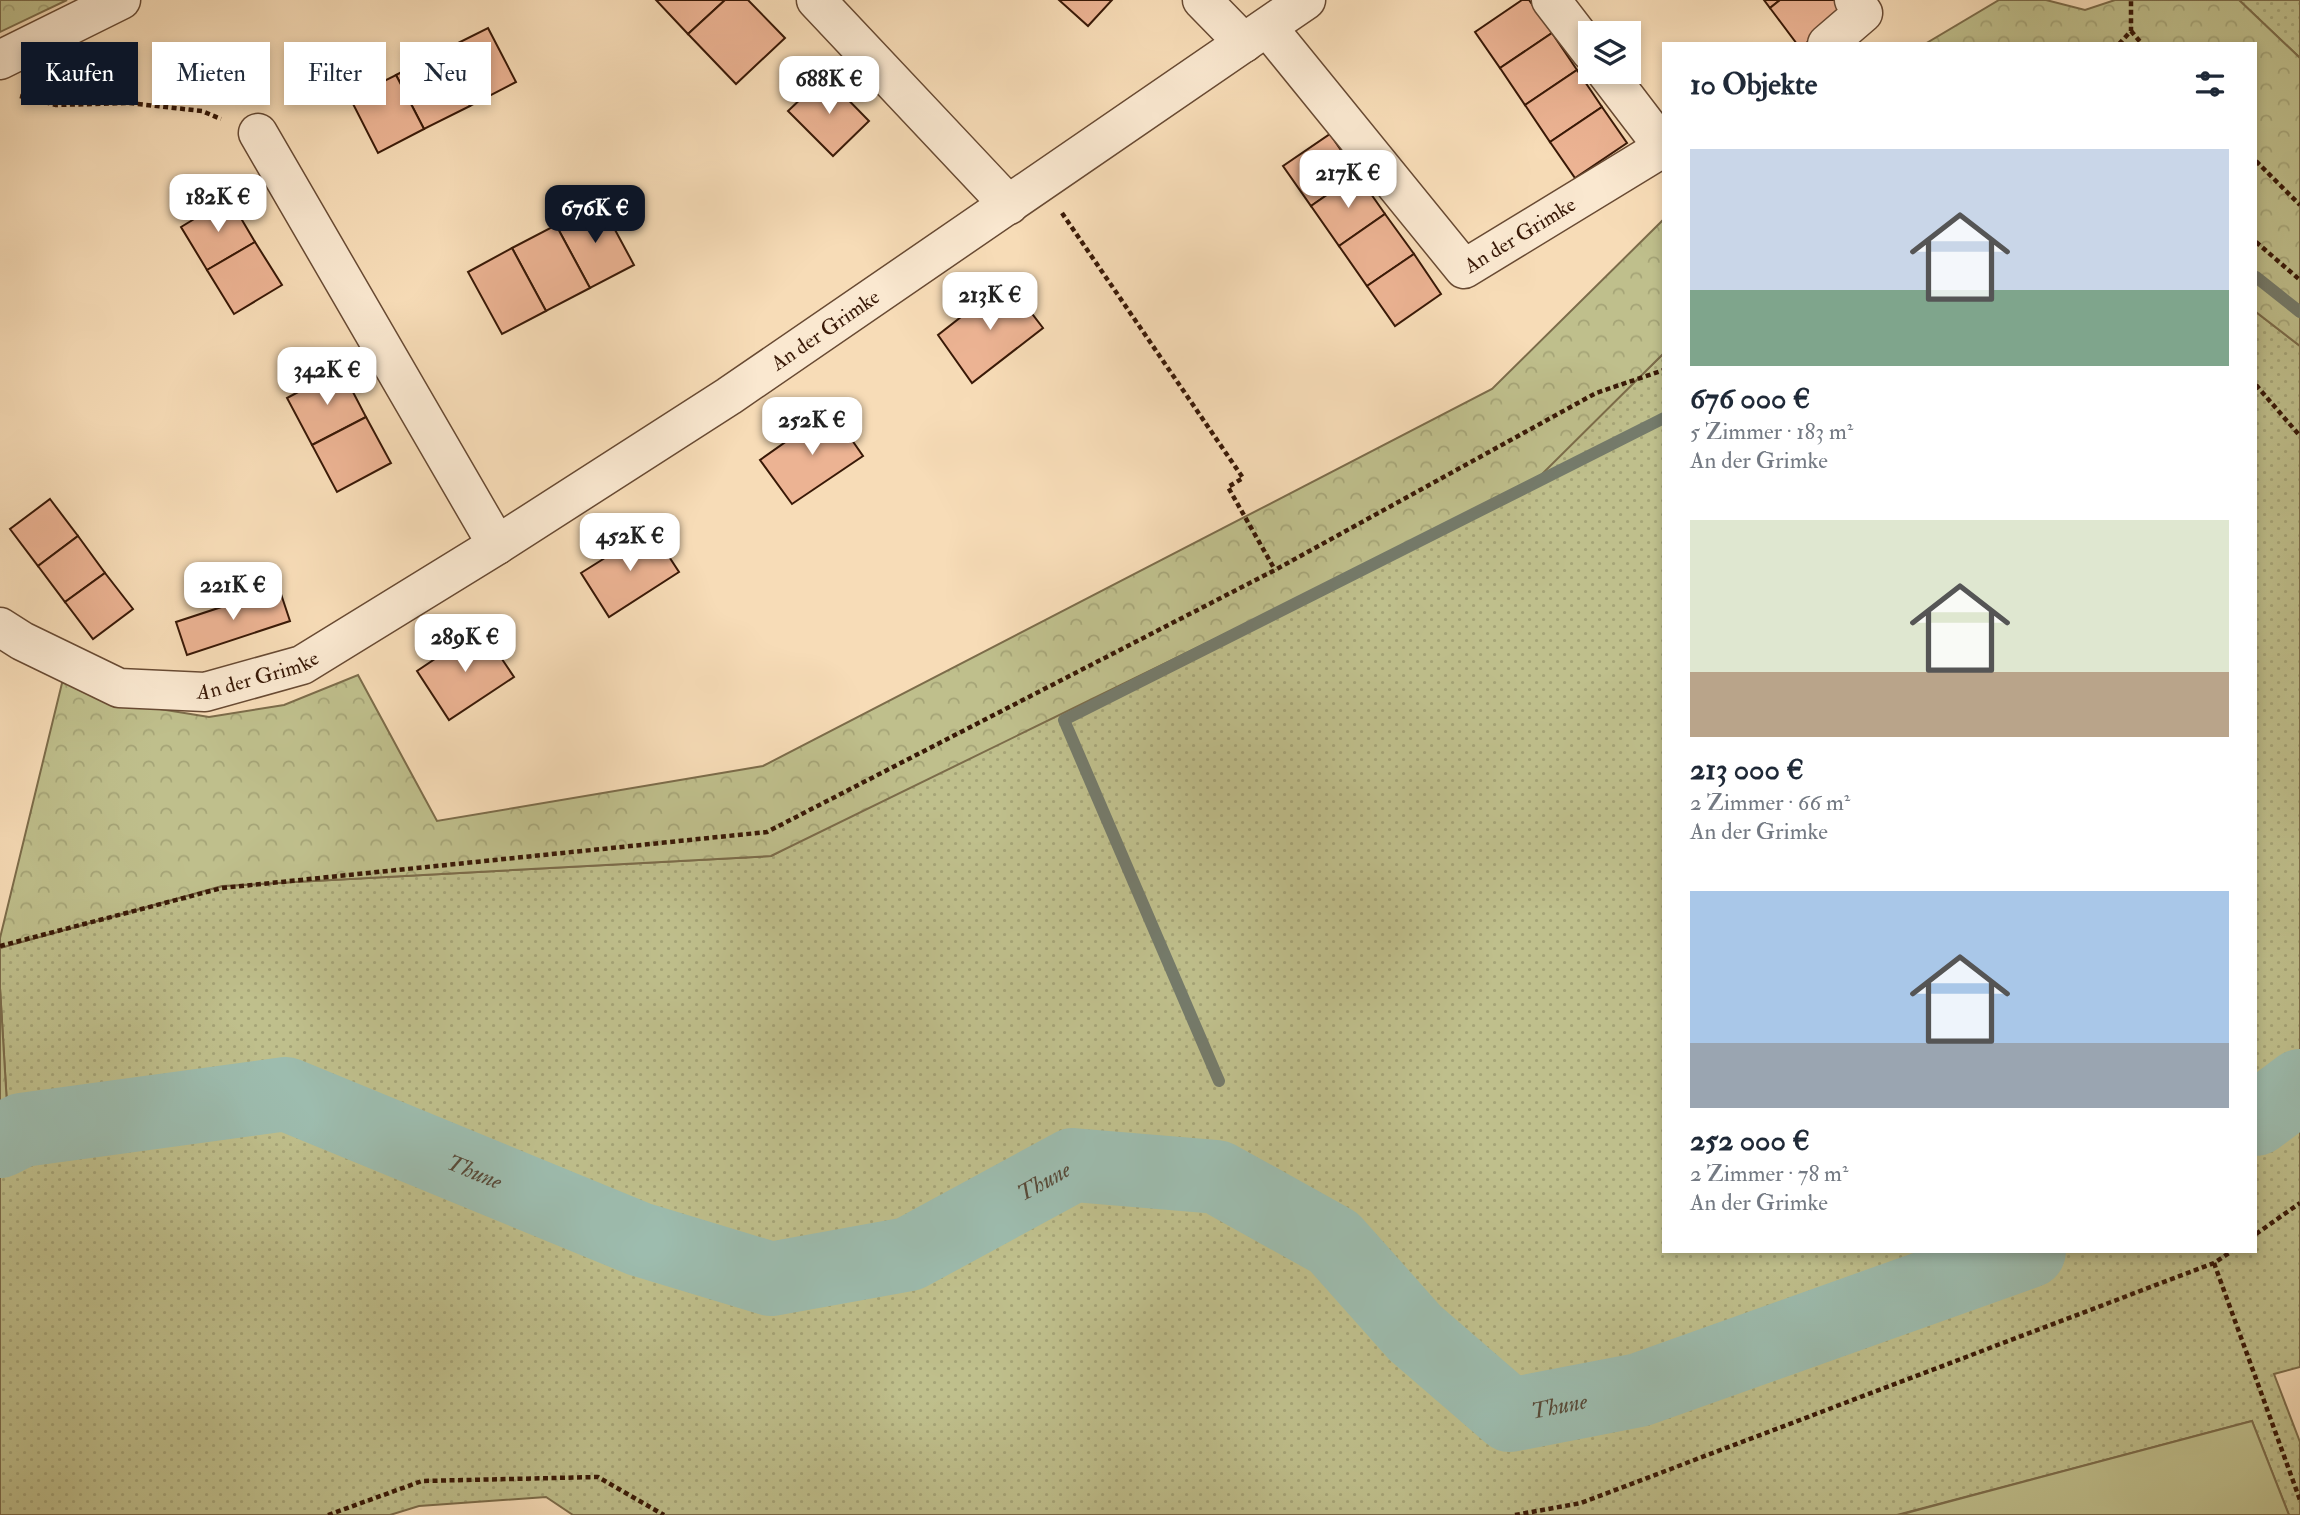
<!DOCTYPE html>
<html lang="de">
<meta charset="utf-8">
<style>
:root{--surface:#fff;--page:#f6f6f7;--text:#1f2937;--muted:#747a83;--accent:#111827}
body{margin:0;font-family:"IM FELL Double Pica",serif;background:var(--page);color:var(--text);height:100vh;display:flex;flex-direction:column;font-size:26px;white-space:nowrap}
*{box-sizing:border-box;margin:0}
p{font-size:23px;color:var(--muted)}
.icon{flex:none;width:38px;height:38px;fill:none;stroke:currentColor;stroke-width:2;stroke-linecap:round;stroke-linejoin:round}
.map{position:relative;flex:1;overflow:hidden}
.panel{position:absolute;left:1662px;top:42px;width:595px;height:1211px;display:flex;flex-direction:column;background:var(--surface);border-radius:0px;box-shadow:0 4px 10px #0003}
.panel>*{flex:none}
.guide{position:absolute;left:21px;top:42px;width:665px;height:63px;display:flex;gap:14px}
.buttons{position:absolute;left:1578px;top:21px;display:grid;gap:14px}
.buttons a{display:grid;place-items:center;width:63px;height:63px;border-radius:0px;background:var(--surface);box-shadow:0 4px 10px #0003;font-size:35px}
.price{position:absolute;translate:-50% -60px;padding:0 16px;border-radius:14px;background:#fff;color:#222;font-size:23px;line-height:46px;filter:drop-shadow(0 2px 4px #0008)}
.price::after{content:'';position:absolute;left:50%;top:42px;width:21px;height:16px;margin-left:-10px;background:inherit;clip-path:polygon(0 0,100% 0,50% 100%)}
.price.on{background:var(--accent);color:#fff}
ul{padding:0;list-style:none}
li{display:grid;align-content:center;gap:14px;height:371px;padding:0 28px}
li span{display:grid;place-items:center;height:217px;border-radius:0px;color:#555}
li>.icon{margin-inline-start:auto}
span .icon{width:126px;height:126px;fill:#fffc;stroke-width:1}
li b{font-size:30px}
h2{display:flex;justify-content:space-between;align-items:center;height:84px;padding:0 28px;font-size:30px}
.chip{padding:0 24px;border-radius:0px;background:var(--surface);box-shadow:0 4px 10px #0003;font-size:24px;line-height:63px}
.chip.on{background:var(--accent);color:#fff}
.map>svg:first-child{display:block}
</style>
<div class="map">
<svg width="2300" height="1515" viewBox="0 0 2300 1515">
<defs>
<pattern id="grass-dots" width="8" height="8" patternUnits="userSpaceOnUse" patternTransform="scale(1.75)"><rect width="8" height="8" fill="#bfbf8c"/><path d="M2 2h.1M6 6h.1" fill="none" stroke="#a5a477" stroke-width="1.8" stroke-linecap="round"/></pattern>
<pattern id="forest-crowns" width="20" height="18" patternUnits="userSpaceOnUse" patternTransform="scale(1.75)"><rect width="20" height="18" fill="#bfbf8c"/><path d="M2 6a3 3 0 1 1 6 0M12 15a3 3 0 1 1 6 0" fill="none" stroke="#a5a477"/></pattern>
</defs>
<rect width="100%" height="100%" fill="#f7dcb7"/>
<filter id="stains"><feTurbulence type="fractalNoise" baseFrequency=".00286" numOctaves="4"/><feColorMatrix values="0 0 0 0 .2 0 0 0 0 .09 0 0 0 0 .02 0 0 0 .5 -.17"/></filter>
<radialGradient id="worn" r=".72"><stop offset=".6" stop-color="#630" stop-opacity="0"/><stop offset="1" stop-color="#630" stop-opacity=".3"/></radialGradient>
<!-- grass -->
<g fill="url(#grass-dots)" stroke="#7c6c4a" stroke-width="2">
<path d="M2239 0H2300V58Z"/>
<path d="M2256 312 2300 346V1367L2274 1374 2300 1442V1515H2289L2252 1421 1897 1515H573L546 1497 419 1506 390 1515H0V1109L7 1105 0 988V948L222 886 771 856 1599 416 1664 353V1251H2256Z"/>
</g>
<!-- forest -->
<g fill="url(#forest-crowns)" stroke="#7c6c4a" stroke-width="2">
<path d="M0 0H67L0 32Z"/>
<path d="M1999 0H2046L2085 10 2115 0H2239L2300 58V346L2256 312V44H1925Z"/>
<path d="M1664 219V353L1532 484 771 856 222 886 0 948V938L63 679 135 705 209 717 284 705 358 675 437 821 763 766 1492 389Z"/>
<path d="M0 988 7 1105 0 1109Z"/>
</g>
<!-- garden -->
<path fill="#bfbf8c" stroke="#7c6c4a" stroke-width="2" d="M2252 1421 2289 1515H1899Z"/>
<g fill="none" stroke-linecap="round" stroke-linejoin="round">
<!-- stream -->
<g stroke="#757b6b" stroke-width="12">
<path d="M2256 277 2300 312"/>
<path d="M1219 1081 1064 720 1664 418"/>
</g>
<!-- river -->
<g stroke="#9dbcae" stroke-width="74">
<path d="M2256 1119 2300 1086"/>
<path id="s1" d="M0 1141 22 1130 286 1094 639 1239 771 1279 909 1254 1073 1165 1217 1177 1334 1242 1415 1333 1510 1415 1639 1390 2029 1251"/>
</g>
</g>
<!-- building -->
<g fill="#ecb393" stroke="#391907" stroke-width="2">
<path d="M656 0H725L688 34Z"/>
<path d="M725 0H748L785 38 736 84 688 34Z"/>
<path d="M1059 0H1112L1088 26Z"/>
<path d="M1522 0H1529L1552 33 1500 68 1475 32Z"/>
<path d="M1764 0H1780L1770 8Z"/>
<path d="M1780 0H1835L1845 12 1805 44H1797L1770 8Z"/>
<path d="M488 28 516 82 470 106 442 51Z"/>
<path d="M1552 33 1577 70 1525 105 1500 68Z"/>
<path d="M442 51 470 106 424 129 396 75Z"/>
<path d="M1577 70 1602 107 1550 142 1525 105Z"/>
<path d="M396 75 424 129 378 153 350 98Z"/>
<path d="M825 76 869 121 833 156 788 111Z"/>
<path d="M1602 107 1627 143 1575 178 1550 142Z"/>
<path d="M1330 134 1357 174 1311 206 1283 166Z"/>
<path d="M1357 174 1385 214 1339 246 1311 206Z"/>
<path d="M229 198 255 242 207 270 181 227Z"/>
<path d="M600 202 634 265 590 288 556 225Z"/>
<path d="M1385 214 1414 254 1367 286 1339 246Z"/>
<path d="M556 225 590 288 546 311 512 248Z"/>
<path d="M255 242 282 285 234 314 207 270Z"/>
<path d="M512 248 546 311 502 334 468 272Z"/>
<path d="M1414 254 1441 294 1395 326 1367 286Z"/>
<path d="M1007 281 1043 328 972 383 938 335Z"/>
<path d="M341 369 366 417 312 445 287 398Z"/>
<path d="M831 410 863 456 792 504 760 460Z"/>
<path d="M366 417 391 463 337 492 312 445Z"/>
<path d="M50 499 78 536 38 566 10 529Z"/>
<path d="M651 529 679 572 609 617 581 573Z"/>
<path d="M78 536 105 573 65 602 38 566Z"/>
<path d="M105 573 133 609 93 639 65 602Z"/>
<path d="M279 588 290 621 187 655 176 622Z"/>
<path d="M481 628 514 677 449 720 417 671Z"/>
</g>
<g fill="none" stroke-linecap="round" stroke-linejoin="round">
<!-- street casing -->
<g stroke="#684a33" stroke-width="41">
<g id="street">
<path d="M816 0 1009 205"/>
<path d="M1202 0 1244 43"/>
<path d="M1551 0 1591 52"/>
<path id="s2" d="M1268 28 1464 269 1664 147"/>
<path d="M1827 44 1863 13 1854 0"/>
<path d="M0 60 121 0"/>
<path d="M1606 72 1664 148"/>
<path d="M258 133 497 545"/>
<path id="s3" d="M0 627 22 641 119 688 205 692 302 665 497 545 729 396 1306 0"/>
</g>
</g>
<!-- path -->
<g stroke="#391907" stroke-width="4.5" stroke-dasharray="5 3.5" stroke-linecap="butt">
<path d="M2131 31 2142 44"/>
<path d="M2119 44 2131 31V0"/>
<path d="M20 96 56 105 129 103 202 111 221 119"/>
<path d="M2256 161 2300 205"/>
<path d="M1062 213 1243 478 1228 487 1275 570"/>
<path d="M2256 242 2300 280"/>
<path d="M2256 385 2300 436"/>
<path d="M0 946 222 888 767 832 1275 570 1596 393 1664 370"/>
<path d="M2256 1234 2300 1203"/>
<path d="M2214 1263 2300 1500"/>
<path d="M328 1515 422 1481 598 1477 664 1515"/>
<path d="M1515 1515 1581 1503 2214 1263 2232 1251"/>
</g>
<!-- street -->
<use href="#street" stroke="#fae8d0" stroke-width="38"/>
</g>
<g text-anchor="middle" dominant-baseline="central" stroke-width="5" stroke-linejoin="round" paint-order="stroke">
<!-- street labels -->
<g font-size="21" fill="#391907" stroke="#fae8d0">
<text stroke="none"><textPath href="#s2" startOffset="376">An der Grimke</textPath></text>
<text stroke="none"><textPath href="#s3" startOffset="942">An der Grimke</textPath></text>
<text stroke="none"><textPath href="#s3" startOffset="275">An der Grimke</textPath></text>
</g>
<!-- water labels -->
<g font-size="23" font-style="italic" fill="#574a39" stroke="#fae8d0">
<text stroke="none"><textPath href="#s1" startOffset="495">Thune</textPath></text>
<text stroke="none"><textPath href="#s1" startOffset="1104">Thune</textPath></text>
<text stroke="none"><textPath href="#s1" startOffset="1713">Thune</textPath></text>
</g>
</g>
<rect width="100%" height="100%" filter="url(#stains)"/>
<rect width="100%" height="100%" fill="url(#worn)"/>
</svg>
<div class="buttons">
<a><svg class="icon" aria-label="layers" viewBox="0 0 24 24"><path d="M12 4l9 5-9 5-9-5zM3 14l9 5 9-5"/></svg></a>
</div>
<b class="price" style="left:829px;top:116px">688K €</b>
<b class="price" style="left:1348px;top:210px">217K €</b>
<b class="price" style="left:218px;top:234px">182K €</b>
<b class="price on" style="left:595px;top:245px">676K €</b>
<b class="price" style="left:990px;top:332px">213K €</b>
<b class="price" style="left:327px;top:407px">342K €</b>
<b class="price" style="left:812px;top:457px">252K €</b>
<b class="price" style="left:630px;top:573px">452K €</b>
<b class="price" style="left:233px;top:622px">221K €</b>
<b class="price" style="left:465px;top:674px">289K €</b>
<div class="guide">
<a class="chip on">Kaufen</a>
<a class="chip">Mieten</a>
<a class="chip">Filter</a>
<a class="chip">Neu</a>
</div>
<section class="panel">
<h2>10 Objekte<svg class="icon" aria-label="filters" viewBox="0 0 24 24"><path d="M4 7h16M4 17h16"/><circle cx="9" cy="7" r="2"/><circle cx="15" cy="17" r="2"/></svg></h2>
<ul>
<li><span style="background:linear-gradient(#c9d6e8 65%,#7fa58c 0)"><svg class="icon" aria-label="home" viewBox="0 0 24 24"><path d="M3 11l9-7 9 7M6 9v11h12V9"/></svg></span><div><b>676 000 €</b><p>5 Zimmer · 183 m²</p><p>An der Grimke</p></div></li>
<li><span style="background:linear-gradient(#dfe7d0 70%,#b9a48a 0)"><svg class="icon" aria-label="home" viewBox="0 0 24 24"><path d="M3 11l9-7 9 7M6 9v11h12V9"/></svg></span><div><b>213 000 €</b><p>2 Zimmer · 66 m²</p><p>An der Grimke</p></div></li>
<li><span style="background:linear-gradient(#a9c7e8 70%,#9aa5b1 0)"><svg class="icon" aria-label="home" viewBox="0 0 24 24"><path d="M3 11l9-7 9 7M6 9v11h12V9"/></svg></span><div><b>252 000 €</b><p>2 Zimmer · 78 m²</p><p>An der Grimke</p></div></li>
</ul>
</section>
</div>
